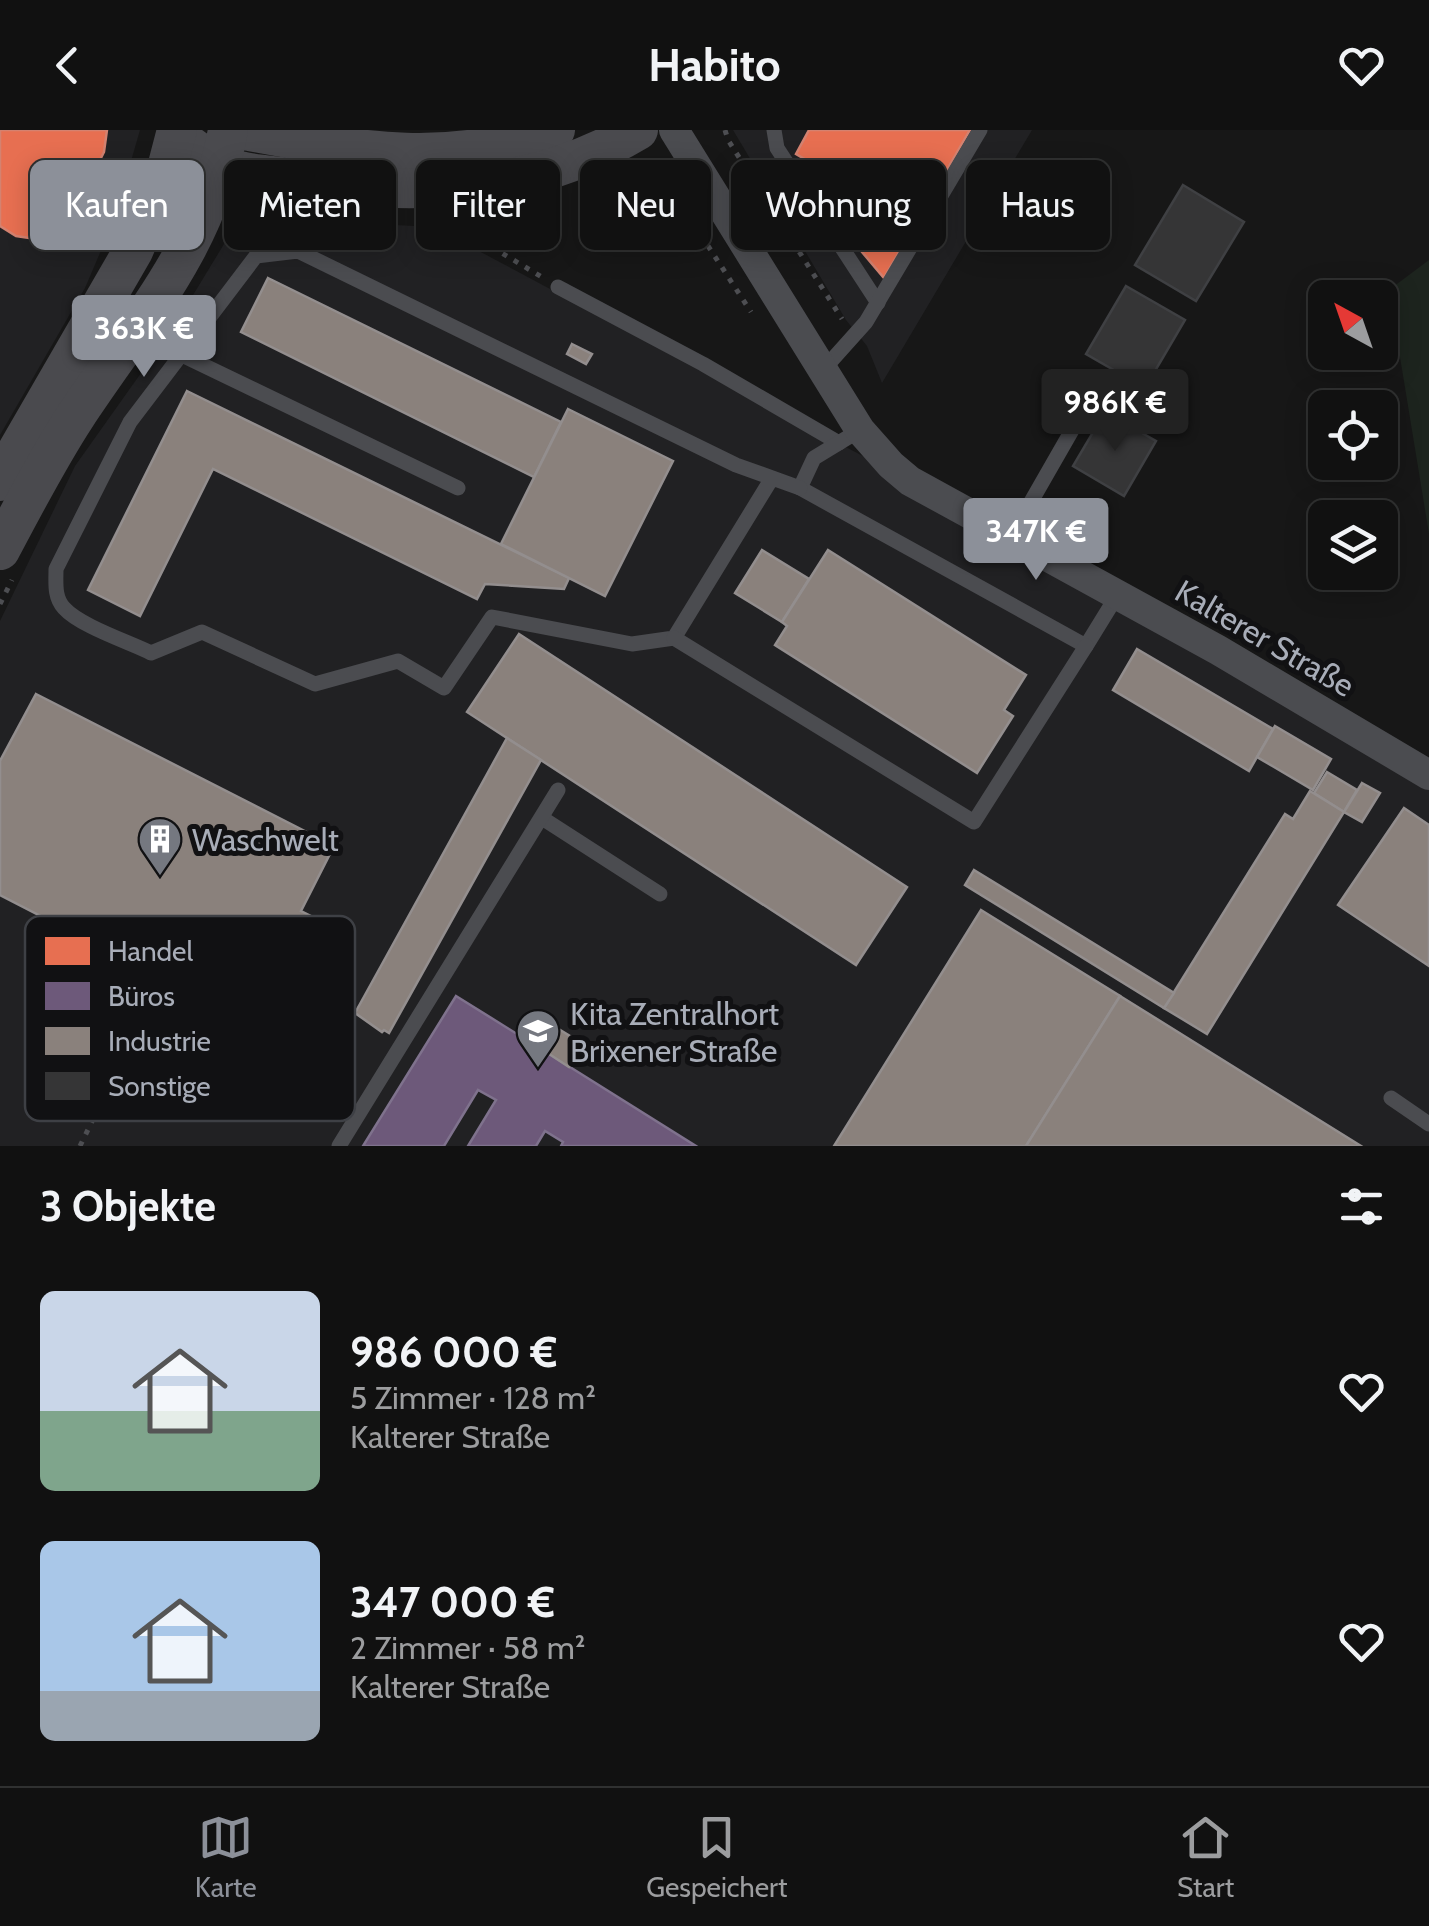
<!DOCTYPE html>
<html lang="de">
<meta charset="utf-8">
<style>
:root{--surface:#111;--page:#1a1a1a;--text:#f1f3f6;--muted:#9c9d9f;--line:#303131;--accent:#8c9099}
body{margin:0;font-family:Cabin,sans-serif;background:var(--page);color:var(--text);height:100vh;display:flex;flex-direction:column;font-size:38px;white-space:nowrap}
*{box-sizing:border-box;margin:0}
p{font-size:32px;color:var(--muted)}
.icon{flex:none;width:55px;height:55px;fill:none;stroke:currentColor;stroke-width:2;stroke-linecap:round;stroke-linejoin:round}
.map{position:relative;height:1016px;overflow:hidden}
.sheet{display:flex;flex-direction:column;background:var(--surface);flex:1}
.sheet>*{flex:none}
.guide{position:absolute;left:30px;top:30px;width:1370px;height:90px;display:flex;gap:20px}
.needle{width:65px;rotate:320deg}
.buttons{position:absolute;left:1308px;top:150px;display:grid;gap:20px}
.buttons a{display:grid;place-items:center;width:90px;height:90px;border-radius:15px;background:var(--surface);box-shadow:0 5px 25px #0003,0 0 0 2px var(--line);font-size:50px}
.price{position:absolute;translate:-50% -85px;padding:0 22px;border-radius:10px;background:var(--accent);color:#fff;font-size:32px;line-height:65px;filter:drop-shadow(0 2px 5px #0008)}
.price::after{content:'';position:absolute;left:50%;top:60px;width:30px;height:22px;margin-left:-15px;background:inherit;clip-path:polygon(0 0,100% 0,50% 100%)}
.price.selected{background:#222;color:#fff}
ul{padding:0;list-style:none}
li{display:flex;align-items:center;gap:30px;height:250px;padding:0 40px}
li span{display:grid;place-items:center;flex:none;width:280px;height:200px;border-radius:15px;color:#555}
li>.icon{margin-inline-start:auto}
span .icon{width:120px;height:120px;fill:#fffc;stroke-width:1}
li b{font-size:42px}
h2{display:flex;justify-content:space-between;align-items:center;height:120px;padding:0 40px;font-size:42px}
.pill{padding:0 35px;border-radius:15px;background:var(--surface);box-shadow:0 5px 25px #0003,0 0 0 2px var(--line);font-size:35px;line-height:90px}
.pill.selected{background:var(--accent);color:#fff}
header{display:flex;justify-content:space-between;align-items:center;height:130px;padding:0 40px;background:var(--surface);font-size:45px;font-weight:700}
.tab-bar{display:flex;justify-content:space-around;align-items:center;height:140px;border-top:2px solid var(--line);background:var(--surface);font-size:28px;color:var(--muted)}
.tab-bar a{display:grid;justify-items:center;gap:5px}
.tab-bar .selected{color:var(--accent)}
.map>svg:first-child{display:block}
</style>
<header><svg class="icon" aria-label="back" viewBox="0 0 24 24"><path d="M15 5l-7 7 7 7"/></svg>Habito<svg class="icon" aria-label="heart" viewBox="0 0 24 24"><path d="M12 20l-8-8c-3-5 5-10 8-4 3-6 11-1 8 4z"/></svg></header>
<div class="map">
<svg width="1429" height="1016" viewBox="0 0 1429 1016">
<rect width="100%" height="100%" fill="#171717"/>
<!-- built -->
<g fill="#212123">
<path d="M0 0H140L114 90 85 158 0 305Z"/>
<path d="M733 0H1032L882 253 867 216 846 190Z"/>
<path d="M267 73 356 93 434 97 1035 418 1429 649V1016H0V491L75 336 173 198 238 91 250 79Z"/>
</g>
<!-- green -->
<path fill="#1d241e" d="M1429 130V404L1389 160Z"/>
<!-- shops -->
<g fill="#e76f51" stroke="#d48270" stroke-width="2.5">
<path d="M0 0H107L104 22 98 34 86 33 79 94 69 114 16 106 0 96Z"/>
<path d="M809 0H970L884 148 829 83 847 54 796 24Z"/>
</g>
<!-- offices -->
<path fill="#6d597a" stroke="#7f728d" stroke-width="2.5" d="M456 866 546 922 696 1016H561L563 1012 545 1001 536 1016H468L496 970 478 960 444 1016H363Z"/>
<!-- industry -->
<g fill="#8a817c" stroke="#938e8e" stroke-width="2.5">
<path d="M268 148 561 292 534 347 241 202Z"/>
<path d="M572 214 592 224 586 234 567 224Z"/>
<path d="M187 261 569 448 564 459 485 454 477 469 213 339 140 486 88 460Z"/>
<path d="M568 279 673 331 605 466 501 414Z"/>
<path d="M762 420 809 449 782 492 735 463Z"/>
<path d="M828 420 1026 545 1004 580 1013 586 977 643 775 515 787 496 782 492Z"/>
<path d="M519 504 907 757 856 835 467 582Z"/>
<path d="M1137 519 1273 599 1249 641 1113 560Z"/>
<path d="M36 564 334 716 301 781 327 794 274 895 249 882 244 890 233 885 0 765V631Z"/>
<path d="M1275 596 1331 629 1313 660 1257 627Z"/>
<path d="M507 608 541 630 389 903 384 900 382 902 355 883Z"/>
<path d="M1327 642 1357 660 1344 682 1314 663Z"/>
<path d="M1362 653 1380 663 1362 692 1344 682Z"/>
<path d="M1310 661 1344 682 1207 904 1164 878 1285 684 1293 689Z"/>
<path d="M1404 678 1429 695V836L1338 775Z"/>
<path d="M974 740 1174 863 1164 878 965 755Z"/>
<path d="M981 780 1120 866 1026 1016H834Z"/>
<path d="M1120 866 1361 1016H1026Z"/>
<path d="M557 898 583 914 569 937 543 920Z"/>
</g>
<!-- building -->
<g fill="#353536" stroke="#3f4043" stroke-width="2.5">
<path d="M1183 55 1244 92 1196 171 1135 135Z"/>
<path d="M1126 156 1185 190 1145 258 1086 224Z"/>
<path d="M1105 282 1156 311 1124 366 1073 336Z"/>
</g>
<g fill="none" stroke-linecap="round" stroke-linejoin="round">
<!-- path -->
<g stroke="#4d4e52" stroke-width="5" stroke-dasharray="5 8" stroke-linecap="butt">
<path d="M725 0 728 10 842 189"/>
<path d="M643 36 669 56 751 182"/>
<path d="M447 90 545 149"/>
<path d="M0 474 12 450"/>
<path d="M80 1016 113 948"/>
</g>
<!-- service -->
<g stroke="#4b4c50" stroke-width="15">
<path d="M774 0 777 18 878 173"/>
<path d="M558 157 703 234 839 313"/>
<path d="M182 225 458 358"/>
<path d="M823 240 866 192 980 0"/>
<path d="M860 300 814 328 800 358 1086 516 1118 464"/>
<path d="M772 348 674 508 632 514 492 487 444 558 398 531 315 554 202 502 151 523C129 512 80 496 64 478 54 467 56 453 56 439L130 292 256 126 298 121 736 335 800 358"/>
<path d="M1012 405 1091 267"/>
<path d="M674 508 974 692 1086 516"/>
<path d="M542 688 660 764"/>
<path d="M1391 968 1429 994"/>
<path d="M339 1016 558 660"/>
</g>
<!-- minor -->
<path stroke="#4b4c50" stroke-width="30" d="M674 0 860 300 891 335 910 351 1218 520 1429 645"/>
<!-- secondary -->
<g stroke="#4a4a4e" stroke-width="40">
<path d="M244 0C358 21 441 39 555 0"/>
<path d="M176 6C190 15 205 29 221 35 243 45 273 45 296 49 413 67 533 63 638 0"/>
<path d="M0 351 133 121 164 50 177 0"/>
<path d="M0 420C24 375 47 330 75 287 138 191 207 118 228 0"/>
</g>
</g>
<!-- icons -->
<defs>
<g id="building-pin" transform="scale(2.25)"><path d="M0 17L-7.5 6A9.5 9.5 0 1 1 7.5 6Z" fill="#757880" stroke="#111113"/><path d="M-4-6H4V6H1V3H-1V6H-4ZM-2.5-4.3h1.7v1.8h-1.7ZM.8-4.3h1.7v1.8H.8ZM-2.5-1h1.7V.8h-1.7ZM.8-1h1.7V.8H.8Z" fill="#fff"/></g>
<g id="school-pin" transform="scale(2.25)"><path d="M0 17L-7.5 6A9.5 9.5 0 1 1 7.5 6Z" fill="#757880" stroke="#111113"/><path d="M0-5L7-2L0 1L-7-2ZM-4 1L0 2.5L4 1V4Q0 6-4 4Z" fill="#fff"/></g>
</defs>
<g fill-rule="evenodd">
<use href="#building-pin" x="160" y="709"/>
<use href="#school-pin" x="538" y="901"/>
</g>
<g text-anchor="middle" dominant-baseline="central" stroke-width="10" stroke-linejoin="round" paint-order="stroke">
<!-- street labels -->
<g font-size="32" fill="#a8adb8" stroke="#111113">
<text transform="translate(1265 508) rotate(30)">Kalterer Straße</text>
</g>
<!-- poi labels -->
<g font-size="32" fill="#a8adb8" stroke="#111113" text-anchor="start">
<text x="192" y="709">Waschwelt</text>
<text x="570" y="883">Kita Zentralhort<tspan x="570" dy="37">Brixener Straße</tspan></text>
</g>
</g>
<!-- legend -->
<rect x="25" y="786" width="330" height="205" rx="15" fill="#111113" stroke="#3e4045" stroke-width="2.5"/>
<rect x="45" y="807" width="45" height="28" fill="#e76f51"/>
<rect x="45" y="852" width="45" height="28" fill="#6d597a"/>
<rect x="45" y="897" width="45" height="28" fill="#8a817c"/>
<rect x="45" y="942" width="45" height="28" fill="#353536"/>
<g font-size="28" fill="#a8adb8">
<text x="108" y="831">Handel</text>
<text x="108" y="876">Büros</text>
<text x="108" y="921">Industrie</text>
<text x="108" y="966">Sonstige</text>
</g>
</svg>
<div class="buttons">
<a><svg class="needle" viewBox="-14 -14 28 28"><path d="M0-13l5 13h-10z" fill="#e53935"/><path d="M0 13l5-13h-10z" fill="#9c9d9f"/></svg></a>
<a><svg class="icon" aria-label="locate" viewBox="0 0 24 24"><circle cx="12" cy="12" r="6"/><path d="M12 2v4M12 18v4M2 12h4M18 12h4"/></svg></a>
<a><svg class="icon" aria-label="layers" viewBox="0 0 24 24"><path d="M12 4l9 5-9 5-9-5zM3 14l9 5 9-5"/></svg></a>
</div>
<b class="price" style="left:144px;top:250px">363K €</b>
<b class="price selected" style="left:1115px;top:324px">986K €</b>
<b class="price" style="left:1036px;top:453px">347K €</b>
<div class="guide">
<a class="pill selected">Kaufen</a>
<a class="pill">Mieten</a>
<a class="pill">Filter</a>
<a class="pill">Neu</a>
<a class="pill">Wohnung</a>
<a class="pill">Haus</a>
</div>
</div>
<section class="sheet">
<h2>3 Objekte<svg class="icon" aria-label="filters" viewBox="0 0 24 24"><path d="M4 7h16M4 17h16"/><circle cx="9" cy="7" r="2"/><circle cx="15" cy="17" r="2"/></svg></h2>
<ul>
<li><span style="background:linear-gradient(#c9d6e8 60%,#7fa58c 0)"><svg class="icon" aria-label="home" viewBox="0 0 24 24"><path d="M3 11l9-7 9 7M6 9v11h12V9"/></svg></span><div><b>986 000 €</b><p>5 Zimmer · 128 m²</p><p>Kalterer Straße</p></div><svg class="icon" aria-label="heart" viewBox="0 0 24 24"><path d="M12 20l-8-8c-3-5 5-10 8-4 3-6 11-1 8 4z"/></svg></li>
<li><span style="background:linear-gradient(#a9c7e8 75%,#9aa5b1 0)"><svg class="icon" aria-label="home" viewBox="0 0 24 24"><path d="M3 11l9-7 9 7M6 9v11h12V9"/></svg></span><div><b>347 000 €</b><p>2 Zimmer · 58 m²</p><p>Kalterer Straße</p></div><svg class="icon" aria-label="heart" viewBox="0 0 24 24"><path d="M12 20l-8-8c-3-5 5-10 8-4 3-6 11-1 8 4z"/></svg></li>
</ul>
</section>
<nav class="tab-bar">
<a class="selected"><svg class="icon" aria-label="map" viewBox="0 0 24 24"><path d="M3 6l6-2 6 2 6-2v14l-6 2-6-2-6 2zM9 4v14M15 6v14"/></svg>Karte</a>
<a><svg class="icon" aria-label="saved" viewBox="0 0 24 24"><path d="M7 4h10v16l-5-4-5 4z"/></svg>Gespeichert</a>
<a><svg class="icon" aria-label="home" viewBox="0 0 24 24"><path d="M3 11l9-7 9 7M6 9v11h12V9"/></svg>Start</a>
</nav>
